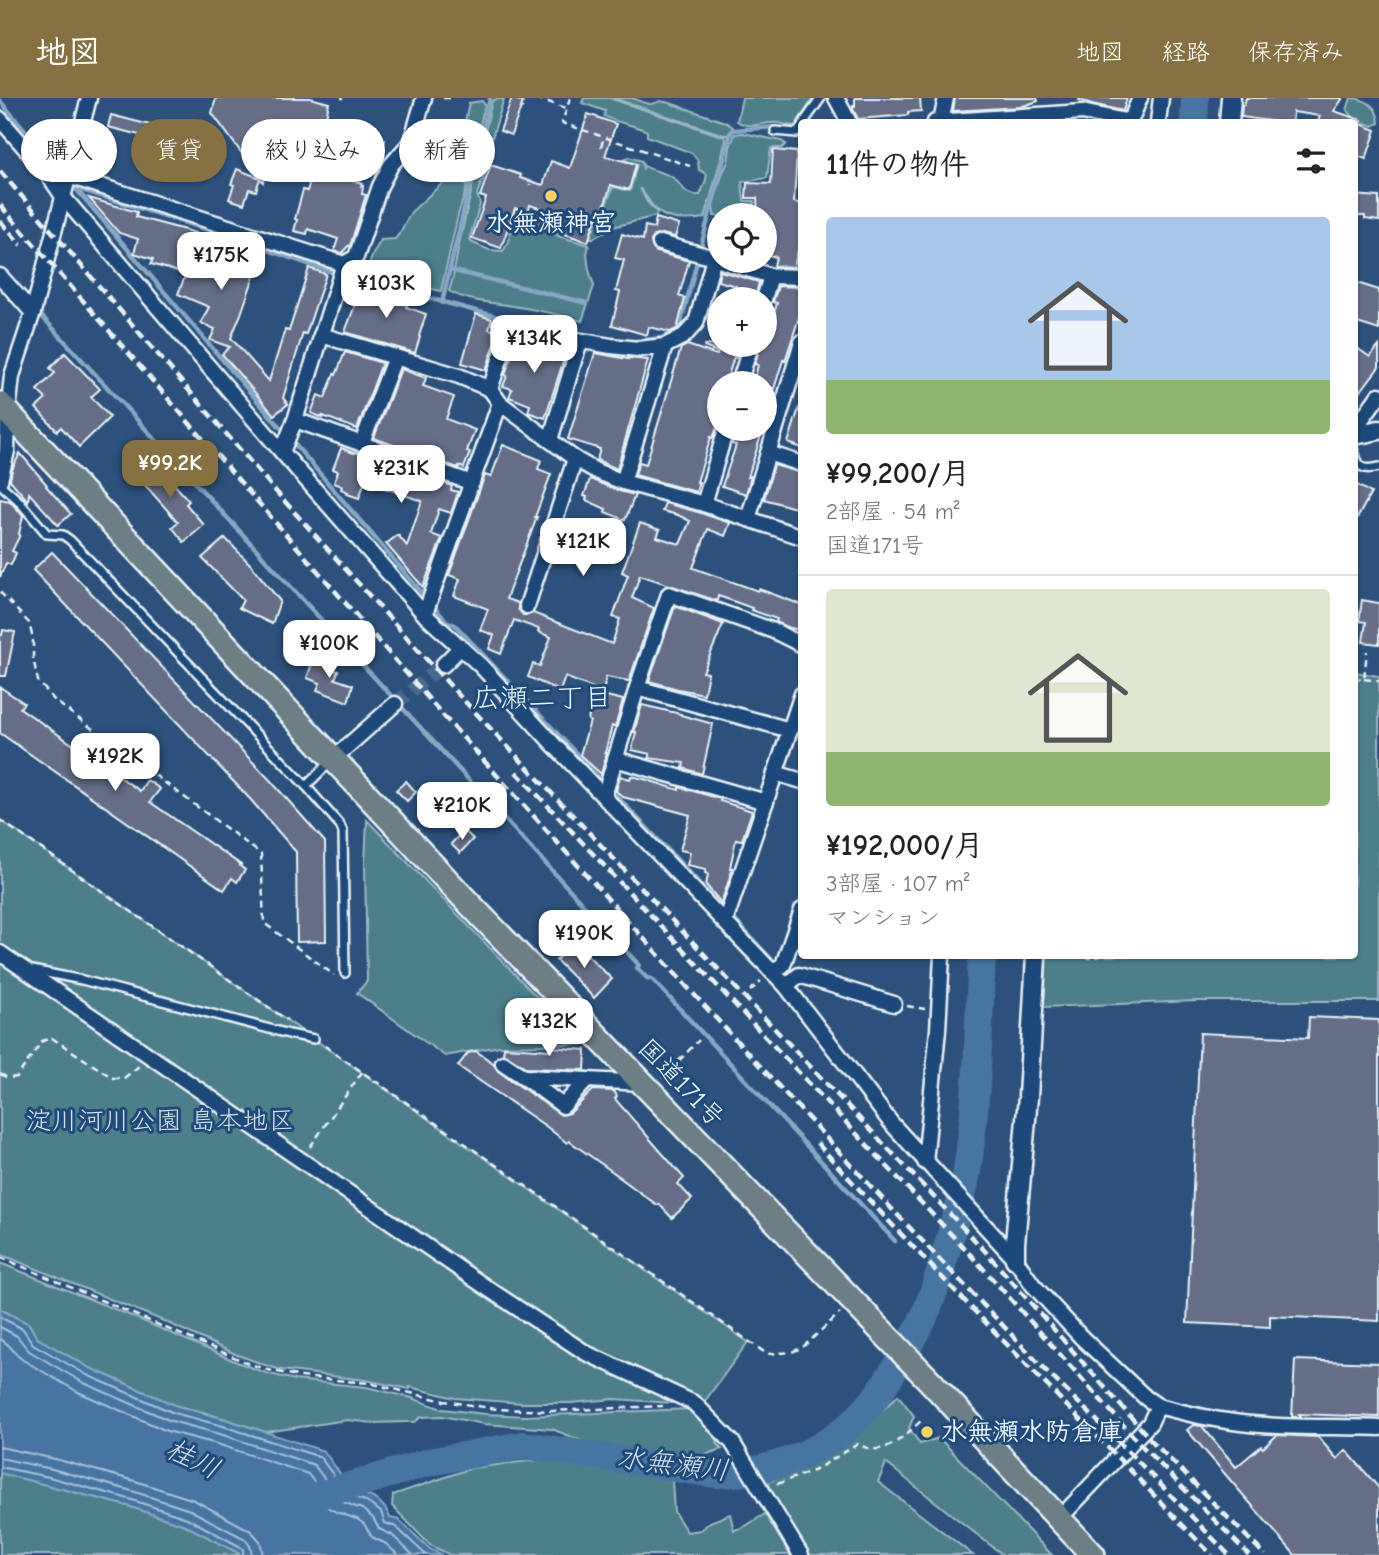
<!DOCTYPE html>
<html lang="ja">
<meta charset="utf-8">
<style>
:root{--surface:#fff;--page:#f2f2f2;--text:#222;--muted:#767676;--line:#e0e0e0;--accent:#857141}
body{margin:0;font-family:"Comic Neue","Klee One",sans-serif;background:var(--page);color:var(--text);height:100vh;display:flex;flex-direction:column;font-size:26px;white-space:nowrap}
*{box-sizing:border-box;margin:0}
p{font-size:23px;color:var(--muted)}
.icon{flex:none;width:38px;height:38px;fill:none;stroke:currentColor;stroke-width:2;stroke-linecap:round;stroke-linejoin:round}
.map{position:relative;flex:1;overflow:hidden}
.drawer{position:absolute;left:798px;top:21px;width:560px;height:840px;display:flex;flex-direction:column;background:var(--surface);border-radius:7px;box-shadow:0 2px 5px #0004}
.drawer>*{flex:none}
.top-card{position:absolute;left:21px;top:21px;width:665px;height:63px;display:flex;gap:14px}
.controls{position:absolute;left:707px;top:105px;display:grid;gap:14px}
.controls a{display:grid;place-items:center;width:70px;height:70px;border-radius:50%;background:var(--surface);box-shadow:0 2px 5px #0004;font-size:35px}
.price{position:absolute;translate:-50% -60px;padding:0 16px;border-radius:14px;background:#fff;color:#222;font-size:23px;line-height:46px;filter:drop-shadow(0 2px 4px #0008)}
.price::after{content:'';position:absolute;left:50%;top:42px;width:21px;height:16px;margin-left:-10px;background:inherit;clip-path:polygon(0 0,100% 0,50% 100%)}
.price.selected{background:var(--accent);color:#fff}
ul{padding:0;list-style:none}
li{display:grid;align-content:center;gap:14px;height:371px;padding:0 28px}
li+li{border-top:2px solid var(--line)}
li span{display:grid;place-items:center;height:217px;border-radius:7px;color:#555}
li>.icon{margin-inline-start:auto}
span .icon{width:126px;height:126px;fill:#fffc;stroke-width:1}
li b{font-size:30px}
h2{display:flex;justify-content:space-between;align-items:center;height:84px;padding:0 28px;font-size:30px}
.chip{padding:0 24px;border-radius:32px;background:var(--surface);box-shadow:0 2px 5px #0004;font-size:24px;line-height:63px}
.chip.selected{background:var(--accent);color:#fff}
header{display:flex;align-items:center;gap:42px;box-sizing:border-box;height:98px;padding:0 35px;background:var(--accent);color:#fff}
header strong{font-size:33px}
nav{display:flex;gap:38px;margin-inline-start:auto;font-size:24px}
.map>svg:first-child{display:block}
</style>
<header>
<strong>地図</strong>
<nav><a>地図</a><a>経路</a><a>保存済み</a></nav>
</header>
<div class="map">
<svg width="1379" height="1457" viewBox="0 0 1379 1457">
<rect width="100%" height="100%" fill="#2d517c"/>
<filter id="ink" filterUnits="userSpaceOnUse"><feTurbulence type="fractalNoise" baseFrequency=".0143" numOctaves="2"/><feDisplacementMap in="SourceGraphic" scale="14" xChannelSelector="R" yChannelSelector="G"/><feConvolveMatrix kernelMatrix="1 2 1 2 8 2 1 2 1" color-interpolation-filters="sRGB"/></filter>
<g filter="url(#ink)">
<!-- green -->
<g fill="#4d7f8b" stroke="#9ab8c2" stroke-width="2">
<path d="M584 0H609L725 39 726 42 705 120C693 122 674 123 663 117 653 112 646 98 640 90L647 104 657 114 656 118 613 129 594 140H590L597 121 600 122 613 89 630 93 637 66 624 62 629 59 642 63 643 70 644 68C653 73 663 74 672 79 684 87 681 97 700 97L705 85 707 76 699 72 698 63 692 55 647 38V33C633 26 618 26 604 18L605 13 582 5Z"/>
<path d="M613 0C619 0 626 0 632 0 643 3 649 10 660 3L670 5 725 24 733 29 728 37H724Z"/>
<path d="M742 0H813C808 10 801 18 795 28 788 28 784 26 778 25 762 23 752 33 737 23Z"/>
<path d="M1351 0C1367 1 1378 9 1379 25L1373 28 1355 21 1347 12Z"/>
<path d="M496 1H504L482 72 485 76 477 96 480 106 470 139 471 144 489 152 503 153 508 145 513 125 508 116 513 114 525 118 539 117 548 123 550 132 558 138 589 147 587 156 589 172 594 188 582 223C558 216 532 211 507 207 487 204 466 203 449 193L453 179 459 146 492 3Z"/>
<path d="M482 3 485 7 467 79 466 92 458 117 441 193 366 175 373 156 381 142 395 141 401 133 411 114 448 80 464 29 469 5Z"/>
<path d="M743 35 781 43 786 46 782 50H771L767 80 742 84 744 103H754L755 117 714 118 713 107 723 74 728 64 730 49 735 36Z"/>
<path d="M1355 574 1379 578V903H1197L1044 909 1047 858H1354Z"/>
<path d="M0 722 748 1244 702 1307 614 1301 571 1305H522L455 1300 410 1289V1291L365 1282 281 1272 262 1266 233 1255 166 1224 0 1156Z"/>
<path d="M367 722 582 946 500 948 445 958 357 895 367 883 365 765Z"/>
<path d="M0 1165 134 1219 237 1264 266 1275 295 1282 366 1289 409 1299 442 1311 485 1316 526 1318 689 1311 695 1313 722 1342 717 1345 722 1351 695 1360 652 1356 590 1346 552 1331 484 1326 442 1318 421 1319 415 1324H407L373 1325 347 1322 266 1334 203 1314 177 1308 90 1270 37 1240 29 1226 0 1211Z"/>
<path d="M898 1297 914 1318 909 1330 920 1346 939 1340 1052 1457H1003L886 1365 878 1384 973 1457H810L779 1411 768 1384 824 1360 858 1336Z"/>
<path d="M538 1362 672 1382 674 1414 687 1434 701 1432 710 1424 730 1416 734 1432 742 1430 765 1416 790 1457H450L430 1447 392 1408 393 1397 472 1370Z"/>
<path d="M0 1375 128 1408 185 1427 242 1457H0Z"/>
</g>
<!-- water -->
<path fill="#4675a2" stroke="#87a7c4" stroke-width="2" d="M0 1211 29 1226 37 1240 90 1270 177 1308 225 1321 324 1353 344 1381V1389C362 1395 384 1400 390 1420L399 1422 430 1451 442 1457H242L185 1427 128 1408 0 1375Z"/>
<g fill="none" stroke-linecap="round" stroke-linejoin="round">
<!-- shore -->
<g stroke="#a7bfd6" stroke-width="2">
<path d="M0 1219 23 1231 33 1246 87 1277 174 1315 223 1328 320 1359 337 1382V1390L339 1394 365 1403 381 1414 385 1425 396 1429 426 1457"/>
<path d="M0 1229 17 1238 29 1253 84 1285 171 1323 220 1336 314 1367 327 1384 329 1394 334 1401 362 1411 373 1420 379 1431 392 1437 413 1457"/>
<path d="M0 1241C12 1247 13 1255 23 1262L78 1294 167 1333 217 1346 308 1376 317 1388 320 1401 327 1409 336 1414 357 1421 364 1426 372 1439 386 1446 398 1457"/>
<path d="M0 1349 55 1361 135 1383 194 1402 251 1433 260 1443 263 1457"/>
<path d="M0 1360 52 1371 132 1393 190 1412 245 1441 250 1448 252 1457"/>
<path d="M0 1369 49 1379 129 1401 187 1420 239 1448 243 1451V1457"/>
</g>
<!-- stream -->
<g stroke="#87a7c4" stroke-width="4.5">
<path d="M0 3 64 77"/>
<path d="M71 85 446 523 455 527 604 685"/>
<path d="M76 90 227 138 329 173 520 225"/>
<path d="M450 172 587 205"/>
<path d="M442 205 490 0"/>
<path d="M37 213 639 867 637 870 647 880 652 881 895 1143"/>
<path d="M628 244 661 240 679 232 730 38 733 32 776 29"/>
<path d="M610 691 725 812"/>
<path d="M731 818 773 863"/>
</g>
<!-- river -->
<g stroke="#4675a2" stroke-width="28">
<path d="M1194 24 1195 0"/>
<path d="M310 1400 429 1364 523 1347 715 1376C774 1376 836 1350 873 1303 881 1293 887 1282 894 1272 904 1255 915 1239 923 1221 935 1195 943 1164 951 1136 956 1117 963 1098 966 1079 978 1007 978 931 982 858"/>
</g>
</g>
<!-- building -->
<g fill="#656e86" stroke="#e8f1f8" stroke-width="2">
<path d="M216 0H310L329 5 325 24 355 35V33L385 42 379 61 343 50 336 78 362 85 361 88H363L362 96 366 97 350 148H348L342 155 334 153 338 141 308 131 307 136 294 133 297 122 295 121 303 92 307 93 315 67 304 64 309 44 284 37 280 50 277 49 273 61 270 60 263 84 260 80 256 93 249 91 244 106 229 101 234 87 231 86 237 71 260 80 212 15Z"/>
<path d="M512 0 523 4 511 37 500 33Z"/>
<path d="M855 0H920L921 13 908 14V17L858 21 853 11V8H855Z"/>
<path d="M955 0H1037L1038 3 1020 9 953 13Z"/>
<path d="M1080 0H1127L1123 13 1092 6 1079 2Z"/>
<path d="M1246 0H1343L1334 13 1361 22V24H1356L1376 32 1366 61 1354 57V24H1318L1320 18 1293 14 1292 24H1277L1241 19 1242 7H1244Z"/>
<path d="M588 16 616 26 605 58 636 66 629 92 611 87 600 121 596 119 588 144 553 132 558 116 530 107 528 115 515 110 501 150 472 140 486 100 480 98 491 67 521 77 520 80 543 87 551 63 570 70Z"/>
<path d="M111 17 158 29 155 41 108 29Z"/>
<path d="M773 52 797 54 794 104 802 106V136L794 169 774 168 776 159 765 156V117H758L757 100H746L747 85 771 86Z"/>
<path d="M1354 97 1379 99V123L1365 121V118H1354Z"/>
<path d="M89 100 137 114 136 119 189 133 242 152 243 148 262 155 241 216 231 240 269 283 285 232 289 233 309 170 326 176 306 236 303 235 283 300 288 306 274 317 222 256 230 249 210 242 215 231 201 225 209 209 178 196 186 176 151 166 153 161 134 155 138 141 119 135Z"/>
<path d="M656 120 679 127 675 139 662 136 654 138 651 143 653 151 657 154 689 163 679 198 685 200 677 231 670 234 649 229 647 237 612 227 620 194 616 193 624 162 615 160 622 136 643 142 645 128 654 130Z"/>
<path d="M720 173 759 184 755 201H739L741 194 735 192 736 188 718 183Z"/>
<path d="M1354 184 1379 192V232L1354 224Z"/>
<path d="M362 188 408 203 406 209 426 216 419 238 420 239 415 255 345 234Z"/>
<path d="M778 188 802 189V210L785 263 783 262 774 291 765 288V285H753L758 267 755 266 760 247H766L775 219H773L777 205 773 204Z"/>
<path d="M476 216 492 221 489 231 499 234 486 272 462 265Z"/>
<path d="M517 241 566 255 545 320 528 314 530 307 509 299 512 291 503 288 507 278 505 277Z"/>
<path d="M687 247 717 257 718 254 704 249 705 247H741L737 260 734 259 726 285H719V324L713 340 711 339 697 384H699L696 394 635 377 639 364 646 366 681 250Z"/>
<path d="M1354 248 1370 259 1379 248V269L1354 302Z"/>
<path d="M345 254 382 265 357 331 323 318V320L311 315 318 297 325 300 334 276 336 277Z"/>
<path d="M65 255 100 291 91 299 110 319 79 349 61 329 57 333 36 310 46 301 37 292 55 275 50 270Z"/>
<path d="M595 255 628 261V260L648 262 617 371 597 362 600 351 568 341Z"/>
<path d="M401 271 426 280 423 288 454 299 446 321 475 332 467 353 470 354 464 370 459 368 458 370 374 340Z"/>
<path d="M799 310H802V350L788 345Z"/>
<path d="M735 331H763L748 379 751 378 746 396 722 388 736 347 732 346Z"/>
<path d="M503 347 541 362 538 371 551 376 535 419H537L506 501 518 505V511L523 517H528L533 515 612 546 620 521 613 519 628 477 622 474 640 425 660 432 657 439 680 446 690 423 678 417 662 413 665 405 698 414 730 425 725 438 708 431 693 470 758 493 759 491 802 507V532L790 530 776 524 777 521 751 512 752 510 730 502 718 498 717 503 640 477 632 500 654 510 629 583 606 579 603 594 565 579 560 593 528 579 533 566 540 568 551 539 538 534 539 531 514 522 501 556 489 551 494 537 480 532 488 511 454 498 460 481 449 477 485 377 491 379Z"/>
<path d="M341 350 354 355 355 354 452 388 451 392 458 394 451 415 439 411 431 436 442 440 423 489 386 446 398 437 407 448 422 403 365 383 359 400 347 396 348 394 341 391 342 388 334 385 338 373 333 371Z"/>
<path d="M20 355 47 387 46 388 71 416 58 427 29 395 28 403 10 382 12 372Z"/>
<path d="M152 361 189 403 186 406 204 427 184 444 172 429 178 424 135 376Z"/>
<path d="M774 367 802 375V412L764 401Z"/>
<path d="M590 381 619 393 635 397 625 422 605 414 606 411 586 402 587 399 584 398Z"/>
<path d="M1354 385 1371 395 1354 426Z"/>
<path d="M0 401 10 403 23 418 19 436 20 437 12 453 16 455 11 467 6 465 0 479Z"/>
<path d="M225 440 251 467 280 503 272 526 239 510 243 502 202 460Z"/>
<path d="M52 454 270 682 325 744 326 843 297 844 296 754 250 701 33 472Z"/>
<path d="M1362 502 1379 505V546L1363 544 1366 524 1359 523Z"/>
<path d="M675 508 723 526 703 574 708 575 704 596 678 591 649 583Z"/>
<path d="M3 532 15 534 6 578H0V537H2Z"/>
<path d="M315 557 327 561 325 568 338 573 335 581 353 587 348 604 317 592 320 585 307 580Z"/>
<path d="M0 589 24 605 20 610 140 693 147 682 160 691 150 704 241 767 240 768 245 772 237 784 232 780 224 792 0 635Z"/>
<path d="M594 595 623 602 615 629 612 628 605 655H607L601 676 580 657 590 623 588 622Z"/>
<path d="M642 607 681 616V617L713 626 702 676 683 670 684 665 649 660 650 656 632 652 636 634H634Z"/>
<path d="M620 678 630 681 631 678 644 681 679 692V689L721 701 720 703 752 713 742 742 736 741 730 770H732L729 782 721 805 706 787 708 776 705 775 706 771 687 767 690 754 680 752 690 717 623 699 616 693Z"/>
<path d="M406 683 416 694 407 703 396 692Z"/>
<path d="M464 732 473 741 460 755 451 746Z"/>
<path d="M574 844 612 881 594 900 556 862Z"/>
<path d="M1309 919 1379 922V1223L1270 1218V1229L1187 1225 1200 935 1308 940Z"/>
<path d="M504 949 551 952V949L586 952 585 972 527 970 503 955Z"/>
<path d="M476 953 493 965 498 973 561 1017 570 1015 593 992 614 993 617 998 615 1001 684 1080 678 1086 692 1101 672 1120 659 1106 657 1107 619 1079H620L569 1043 567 1045 547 1029 458 968 468 955Z"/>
<path d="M1295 1262 1379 1265V1319L1299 1316 1301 1319H1292Z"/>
<path d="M1193 1327 1202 1328 1236 1369 1261 1348 1263 1350 1277 1337 1318 1339 1337 1361 1346 1352 1379 1390V1457H1295L1187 1332Z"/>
</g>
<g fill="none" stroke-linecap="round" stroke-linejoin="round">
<!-- minor-tunnel -->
<path stroke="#49698f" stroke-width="14" stroke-dasharray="14 7" stroke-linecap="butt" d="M395 606 443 567"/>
<!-- service casing -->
<g stroke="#e8f1f8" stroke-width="12">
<g id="service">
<path d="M804 24 821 0"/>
<path d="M775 33 797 35 802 28"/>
<path d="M1354 353C1359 370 1362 373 1379 369"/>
<path d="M0 386 18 402 47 436 63 437 70 442 306 688"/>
<path d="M330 664 306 688 340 727 343 734 345 875"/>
<path d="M32 872 82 882 289 936 314 941"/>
</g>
</g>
<!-- minor casing -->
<g stroke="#e8f1f8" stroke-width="19">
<g id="minor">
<path d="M836 0 849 24"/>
<path d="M0 21 47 75 64 100 282 354 426 518 481 568 554 647 786 888 892 1026 1015 1161 1033 1187 1082 1240 1146 1300 1158 1308 1150 1325 1059 1421"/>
<path d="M935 24 1082 14 1125 23 1132 19 1140 0"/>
<path d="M941 24 946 0"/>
<path d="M1158 24 1161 0"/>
<path d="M69 78 344 166"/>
<path d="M660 145 714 160"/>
<path d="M722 163 771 178 802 179"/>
<path d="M0 178 33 215"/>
<path d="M764 201 771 178"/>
<path d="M321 237 459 278 490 291 500 305 575 361 598 374 623 384 704 406 802 439"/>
<path d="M739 285 751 247"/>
<path d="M490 291 509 235 514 231 611 248 638 251 665 248 684 238 696 225 714 160 719 162"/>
<path d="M295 322 472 385"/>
<path d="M1354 332 1379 297"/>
<path d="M550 342 580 243"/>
<path d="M362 345 395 259"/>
<path d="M282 354 295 322 344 166 356 159 380 88 391 67 411 44 424 0"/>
<path d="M768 355 802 366"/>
<path d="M0 382 7 353 8 314 12 278 33 214 89 0"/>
<path d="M623 384 665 248"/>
<path d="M704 406 726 331"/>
<path d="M748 421 802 244"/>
<path d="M527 508 575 361"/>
<path d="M426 518 427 510 500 305"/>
<path d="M443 567 460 550"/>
<path d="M637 590 790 632"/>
<path d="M334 660 395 606"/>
<path d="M615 661 766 704"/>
<path d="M775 675 802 683"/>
<path d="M604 698 637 590 669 496 774 533 802 547"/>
<path d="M725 824 802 596"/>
<path d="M0 855 490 1192 586 1255 694 1305 732 1344 801 1457"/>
<path d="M772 874 783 867 802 812"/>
<path d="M786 888 799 877 894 906"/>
<path d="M503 965 524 979"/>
<path d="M524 979 587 982 563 1008Z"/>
<path d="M587 982 643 985"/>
<path d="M925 1064 938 932 942 858"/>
<path d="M1158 1308C1181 1314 1204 1320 1227 1323 1277 1331 1329 1328 1379 1330"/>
</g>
</g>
<!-- tertiary casing -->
<g stroke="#e8f1f8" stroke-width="23">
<g id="tertiary">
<path d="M1229 24 1231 0"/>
<path d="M1354 337 1379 332"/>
<path d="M1015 1161V1145L1028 999 1036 858"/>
</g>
</g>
<!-- trunk casing -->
<g stroke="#e8f1f8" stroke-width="28">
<path id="trunk" d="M0 306 460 796 930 1283 1093 1457"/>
</g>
<!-- path -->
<g stroke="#e8f1f8" stroke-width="2.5" stroke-dasharray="7 5" stroke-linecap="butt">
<path d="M341 0H343"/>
<path d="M443 0H451"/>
<path d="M536 0 566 10"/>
<path d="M570 0 562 25 690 68"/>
<path d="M521 9 523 10"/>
<path d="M601 49 604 39"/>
<path d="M530 87V86"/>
<path d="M0 494 29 525 33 541V560L38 583 55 603 261 756 264 825 334 877"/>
<path d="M1354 580 1364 581 1367 553"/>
<path d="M1364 581 1379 583"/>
<path d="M0 722 287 922"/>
<path d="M1084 858 1090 860 1101 858"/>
<path d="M750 893 761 883"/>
<path d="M907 908 925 911"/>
<path d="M325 948 767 1256 792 1254 803 1249 840 1215"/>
<path d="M0 976 8 980 17 979 42 943 52 940 113 980H124L139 968"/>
<path d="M662 980 699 942"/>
<path d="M310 1049 362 974"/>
<path d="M0 1159 250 1266 268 1272 302 1279 369 1285 444 1303 497 1311 552 1313 663 1308"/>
<path d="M777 1386 815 1372 858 1346C884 1362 905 1337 923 1321"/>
</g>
<!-- service -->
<use href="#service" stroke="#1f4a7a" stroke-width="7"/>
<!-- minor -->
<use href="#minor" stroke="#1f4a7a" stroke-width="14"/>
<!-- tertiary -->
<use href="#tertiary" stroke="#1f4a7a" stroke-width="18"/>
<!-- trunk -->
<use href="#trunk" stroke="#6d7e84" stroke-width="23"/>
<!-- rail -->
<g stroke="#e8f1f8" stroke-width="4.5" stroke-dasharray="10 5" stroke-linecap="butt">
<path d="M0 73 279 397 455 593 985 1153 1151 1342 1265 1457"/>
<path d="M0 107 441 615 689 891 891 1110 1050 1277 1120 1345 1229 1457"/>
<path d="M0 123 21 147"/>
<path d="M516 674 980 1167 1142 1348 1249 1457"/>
<path d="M817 1045C917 1156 1022 1262 1127 1369 1155 1398 1183 1428 1212 1457"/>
</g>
</g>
</g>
<!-- markers -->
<g fill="#ffd166" stroke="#1f4a7a" stroke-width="2.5">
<circle cx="551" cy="98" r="7"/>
<circle cx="927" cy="1334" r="7"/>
</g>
<g text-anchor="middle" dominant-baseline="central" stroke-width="6" stroke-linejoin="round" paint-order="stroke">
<!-- poi labels -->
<g font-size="26" font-weight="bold" fill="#e8f1f8" stroke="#1f4a7a">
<text x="551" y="125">水無瀬神宮</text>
<text x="941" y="1334" text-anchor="start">水無瀬水防倉庫</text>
</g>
<!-- street labels -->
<g font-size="26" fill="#e8f1f8" stroke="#1f4a7a">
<text transform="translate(681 985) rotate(46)">国道171号</text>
</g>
<!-- park labels -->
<g font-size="26" fill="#d1e0e8" stroke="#1f4a7a">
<text x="160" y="1023">淀川河川公園 島本地区</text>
</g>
<!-- neighbourhood labels -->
<g font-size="28" fill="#e8f1f8" stroke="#1f4a7a">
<text x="542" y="600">広瀬二丁目</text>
</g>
<!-- water labels -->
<g font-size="28" font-style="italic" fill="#d0deeb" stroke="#1f4a7a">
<text transform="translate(193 1361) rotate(26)">桂川</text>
<text transform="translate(673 1366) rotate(7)">水無瀬川</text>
</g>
</g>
</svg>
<div class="controls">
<a><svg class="icon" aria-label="locate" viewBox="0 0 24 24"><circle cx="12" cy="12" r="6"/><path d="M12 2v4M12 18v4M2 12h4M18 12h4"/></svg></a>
<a>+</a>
<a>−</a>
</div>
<b class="price" style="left:221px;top:194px">¥175K</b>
<b class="price" style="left:386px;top:222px">¥103K</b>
<b class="price" style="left:534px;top:277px">¥134K</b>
<b class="price selected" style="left:170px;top:402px">¥99.2K</b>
<b class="price" style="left:401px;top:407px">¥231K</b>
<b class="price" style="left:583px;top:480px">¥121K</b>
<b class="price" style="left:329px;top:582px">¥100K</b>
<b class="price" style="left:115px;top:695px">¥192K</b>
<b class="price" style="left:462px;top:744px">¥210K</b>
<b class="price" style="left:584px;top:872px">¥190K</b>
<b class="price" style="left:549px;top:960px">¥132K</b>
<div class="top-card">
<a class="chip">購入</a>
<a class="chip selected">賃貸</a>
<a class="chip">絞り込み</a>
<a class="chip">新着</a>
</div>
<section class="drawer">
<h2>11件の物件<svg class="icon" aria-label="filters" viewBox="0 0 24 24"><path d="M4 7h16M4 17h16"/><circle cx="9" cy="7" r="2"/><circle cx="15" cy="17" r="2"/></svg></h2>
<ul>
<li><span style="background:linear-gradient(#a9c7e8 75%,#8fb573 0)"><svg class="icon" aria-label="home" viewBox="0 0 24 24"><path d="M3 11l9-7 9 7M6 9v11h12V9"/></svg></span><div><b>¥99,200/月</b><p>2部屋 · 54 m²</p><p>国道171号</p></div></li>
<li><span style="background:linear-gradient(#dfe7d0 75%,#8fb573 0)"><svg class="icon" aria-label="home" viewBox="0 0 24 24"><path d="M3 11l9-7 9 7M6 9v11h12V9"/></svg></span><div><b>¥192,000/月</b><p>3部屋 · 107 m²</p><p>マンション</p></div></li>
</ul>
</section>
</div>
